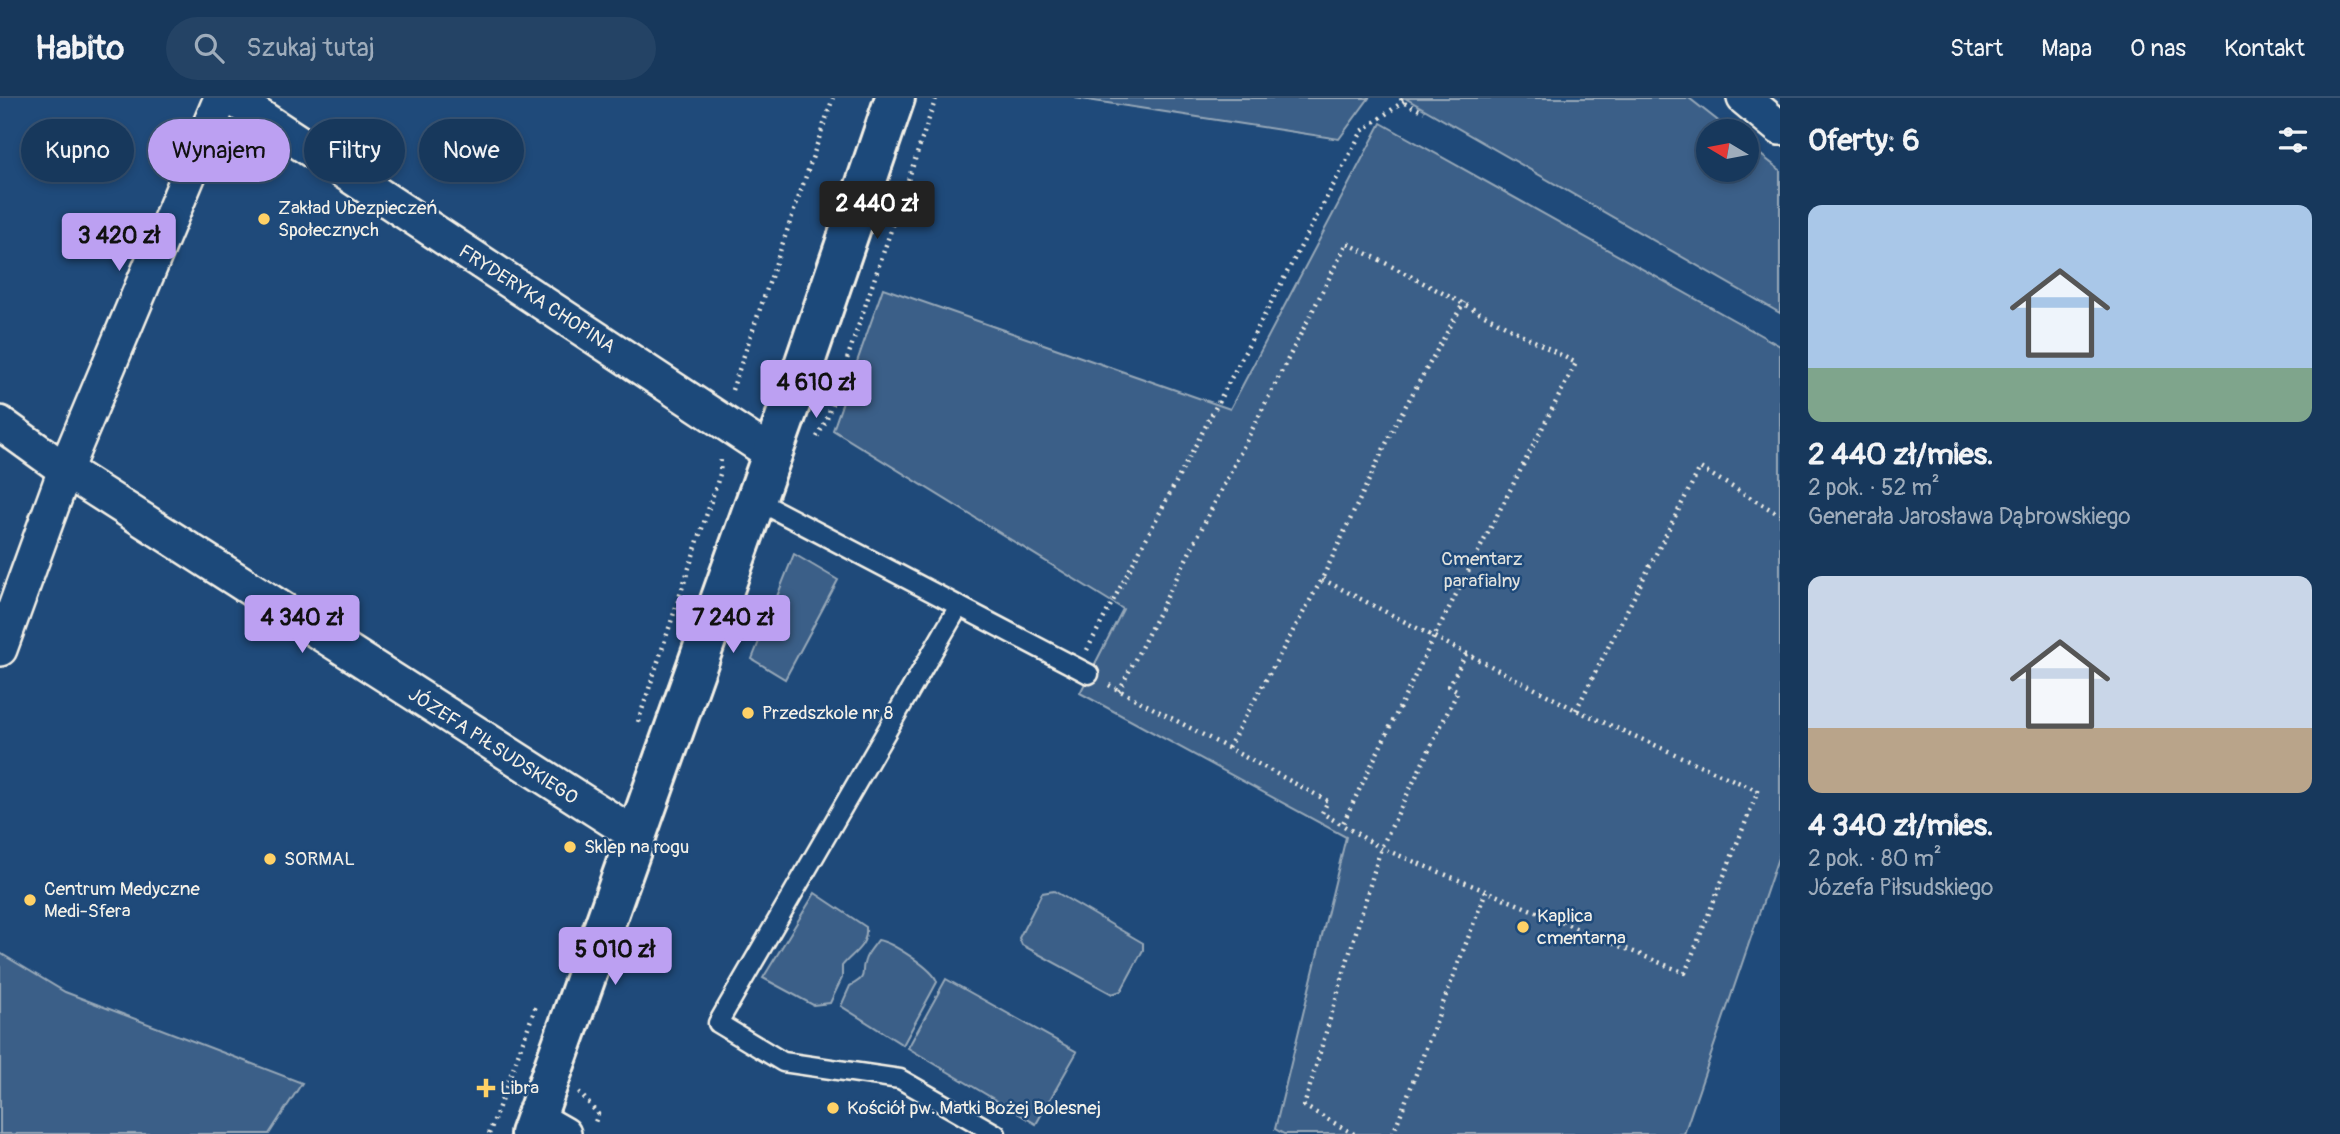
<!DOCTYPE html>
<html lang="pl">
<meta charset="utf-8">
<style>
:root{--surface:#17385c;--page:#244365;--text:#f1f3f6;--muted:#9eacbb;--line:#365272;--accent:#bca0f2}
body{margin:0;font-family:Pangolin,sans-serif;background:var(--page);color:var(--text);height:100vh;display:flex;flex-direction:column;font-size:26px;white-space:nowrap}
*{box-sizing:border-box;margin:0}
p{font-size:23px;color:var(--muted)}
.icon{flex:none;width:38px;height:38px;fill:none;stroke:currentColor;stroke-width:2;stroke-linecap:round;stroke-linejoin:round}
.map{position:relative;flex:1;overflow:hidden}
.side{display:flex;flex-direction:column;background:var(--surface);width:560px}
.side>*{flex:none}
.guide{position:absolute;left:21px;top:21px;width:665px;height:63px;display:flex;gap:14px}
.needle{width:46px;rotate:280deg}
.fabs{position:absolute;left:1696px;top:21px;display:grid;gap:14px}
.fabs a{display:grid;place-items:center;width:63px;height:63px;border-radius:50%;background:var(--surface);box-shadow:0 4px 10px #0003,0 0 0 2px var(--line);font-size:35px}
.price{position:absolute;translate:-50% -60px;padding:0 16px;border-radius:7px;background:var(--accent);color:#111;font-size:23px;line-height:46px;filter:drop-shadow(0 2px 4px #0008)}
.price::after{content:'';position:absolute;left:50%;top:42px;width:21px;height:16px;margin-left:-10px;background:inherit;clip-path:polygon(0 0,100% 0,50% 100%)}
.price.selected{background:#222;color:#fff}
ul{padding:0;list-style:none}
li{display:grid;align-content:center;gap:14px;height:371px;padding:0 28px}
li span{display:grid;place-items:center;height:217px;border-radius:14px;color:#555}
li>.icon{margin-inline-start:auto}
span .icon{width:126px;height:126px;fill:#fffc;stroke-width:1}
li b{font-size:30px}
h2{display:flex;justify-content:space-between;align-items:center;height:84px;padding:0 28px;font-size:30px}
.tag{padding:0 24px;border-radius:32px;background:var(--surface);box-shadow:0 4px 10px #0003,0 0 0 2px var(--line);font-size:24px;line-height:63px}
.tag.selected{background:var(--accent);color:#111}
header{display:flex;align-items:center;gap:42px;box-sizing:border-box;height:98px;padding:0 35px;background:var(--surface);border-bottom:2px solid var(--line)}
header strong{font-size:33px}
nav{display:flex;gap:38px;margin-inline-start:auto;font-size:24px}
.search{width:490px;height:63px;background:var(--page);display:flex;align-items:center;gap:18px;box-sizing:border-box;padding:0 24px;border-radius:38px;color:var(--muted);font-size:26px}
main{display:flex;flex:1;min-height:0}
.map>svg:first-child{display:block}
</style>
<header>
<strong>Habito</strong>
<div class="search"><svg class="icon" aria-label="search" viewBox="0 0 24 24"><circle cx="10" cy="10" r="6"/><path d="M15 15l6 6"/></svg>Szukaj tutaj</div>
<nav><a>Start</a><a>Mapa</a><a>O nas</a><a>Kontakt</a></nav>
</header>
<main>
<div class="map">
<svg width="1780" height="1036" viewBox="0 0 1780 1036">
<rect width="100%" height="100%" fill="#1f4a7a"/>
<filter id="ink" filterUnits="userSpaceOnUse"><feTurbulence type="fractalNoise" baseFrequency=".0143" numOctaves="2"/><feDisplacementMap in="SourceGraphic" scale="14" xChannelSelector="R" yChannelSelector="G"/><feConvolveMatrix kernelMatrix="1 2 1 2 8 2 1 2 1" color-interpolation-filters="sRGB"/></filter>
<g filter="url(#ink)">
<!-- green -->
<g fill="#3a5f88" stroke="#97a8b8" stroke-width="2">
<path d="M1075 0H1369L1339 41Z"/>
<path d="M1405 0H1689L1731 33H1708V72H1746L1747 46 1780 72V215Z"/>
<path d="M1381 25 1780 248V754L1684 1036H1284L1275 1031 1346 739 1080 595 1123 511 833 332 883 190 1230 311Z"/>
<path d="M794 456 838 482 785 581 752 561Z"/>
<path d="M1054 793 1143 845V852L1121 893 1112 896 1022 847 1019 840 1042 795Z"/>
<path d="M815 795 866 829C868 849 852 855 842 868V880L830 905 813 907 763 880Z"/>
<path d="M878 842C891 844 934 871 937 884L903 947 841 908 850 888C870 877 859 878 865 862 867 855 874 848 878 842Z"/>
<path d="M0 855 65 894 302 985 269 1036H0Z"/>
<path d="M946 881 1077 954 1036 1026 908 950Z"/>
</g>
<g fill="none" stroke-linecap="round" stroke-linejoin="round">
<!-- service casing -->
<g stroke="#f4f1e8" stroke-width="23">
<g id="service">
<path d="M756 402 1089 576"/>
<path d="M959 508 718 925 783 964 900 981 996 1036"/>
</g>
</g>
<!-- minor casing -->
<g stroke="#f4f1e8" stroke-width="38">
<g id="minor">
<path d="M232 0 772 356"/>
<path d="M1744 0 1780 30"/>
<path d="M0 325 65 372 637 738"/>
<path d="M0 551 65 372 221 0"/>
<path d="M536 1020 564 1036"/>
</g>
</g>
<!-- tertiary casing -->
<g stroke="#f4f1e8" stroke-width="44">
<path id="tertiary" d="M530 1036 804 267 895 0"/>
</g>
<!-- path -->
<g stroke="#f4f1e8" stroke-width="4.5" stroke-dasharray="2 5" stroke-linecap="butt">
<path d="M1401 0 1402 4 1424 14"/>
<path d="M732 292 833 0"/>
<path d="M817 339 826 323 936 0"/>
<path d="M1087 552 1362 33 1408 0"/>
<path d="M1109 587 1328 703 1322 715 1381 750 1685 875 1758 693 1576 612 1322 481"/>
<path d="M1119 593 1347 145 1576 265 1434 539 1342 727"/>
<path d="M1576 612 1700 370 1780 417"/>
<path d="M638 624 720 376 721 359"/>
<path d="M1228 650 1322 481 1395 327 1464 204"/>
<path d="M579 994 598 1016 594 1027"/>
<path d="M489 1036 537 905"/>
<path d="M1354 1036 1304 1008 1381 750 1458 593 1449 588 1466 556"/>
<path d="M1393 1036 1486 793"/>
</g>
<!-- service -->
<use href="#service" stroke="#1f4a7a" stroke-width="18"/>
<!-- minor -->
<use href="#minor" stroke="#1f4a7a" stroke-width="33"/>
<!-- tertiary -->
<use href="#tertiary" stroke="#1f4a7a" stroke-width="38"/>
</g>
</g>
<!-- markers -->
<g fill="#ffd166" stroke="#1f4a7a" stroke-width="2.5">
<circle cx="264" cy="121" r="7"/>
<circle cx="748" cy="615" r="7"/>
<circle cx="570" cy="749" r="7"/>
<circle cx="270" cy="761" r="7"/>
<circle cx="30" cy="802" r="7"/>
<circle cx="1523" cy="829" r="7"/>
<path d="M482.5 979.5h7v7h7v7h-7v7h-7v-7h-7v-7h7z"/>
<circle cx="833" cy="1010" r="7"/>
</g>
<g text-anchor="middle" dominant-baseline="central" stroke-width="5" stroke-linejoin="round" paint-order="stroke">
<!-- poi labels -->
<g font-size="19" fill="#f4f1e8" stroke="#1f4a7a" text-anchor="start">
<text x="278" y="110">Zakład Ubezpieczeń<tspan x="278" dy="22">Społecznych</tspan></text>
<text x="762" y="615">Przedszkole nr 8</text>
<text x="584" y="749">Sklep na rogu</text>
<text x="284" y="761">SORMAL</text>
<text x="44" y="791">Centrum Medyczne<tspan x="44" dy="22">Medi-Sfera</tspan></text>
<text x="1537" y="818">Kaplica<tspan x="1537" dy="22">cmentarna</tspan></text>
<text x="500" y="990">Libra</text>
<text x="847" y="1010">Kościół pw. Matki Bożej Bolesnej</text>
</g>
<!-- street labels -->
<g font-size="19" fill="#f4f1e8" stroke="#1f4a7a">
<text transform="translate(537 201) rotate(33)">FRYDERYKA CHOPINA</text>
<text transform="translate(493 648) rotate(33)">JÓZEFA PIŁSUDSKIEGO</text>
</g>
<!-- park labels -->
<g font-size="19" fill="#e1e2de" stroke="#1f4a7a">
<text x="1482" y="461">Cmentarz<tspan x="1482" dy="22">parafialny</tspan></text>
</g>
</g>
</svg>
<div class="fabs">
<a><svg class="needle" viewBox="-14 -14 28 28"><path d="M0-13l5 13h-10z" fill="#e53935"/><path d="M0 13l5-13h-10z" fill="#9eacbb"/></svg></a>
</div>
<b class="price selected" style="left:877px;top:143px">2 440 zł</b>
<b class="price" style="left:119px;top:175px">3 420 zł</b>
<b class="price" style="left:816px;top:322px">4 610 zł</b>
<b class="price" style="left:302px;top:557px">4 340 zł</b>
<b class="price" style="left:733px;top:557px">7 240 zł</b>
<b class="price" style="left:615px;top:889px">5 010 zł</b>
<div class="guide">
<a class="tag">Kupno</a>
<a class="tag selected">Wynajem</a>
<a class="tag">Filtry</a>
<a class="tag">Nowe</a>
</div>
</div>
<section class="side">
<h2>Oferty: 6<svg class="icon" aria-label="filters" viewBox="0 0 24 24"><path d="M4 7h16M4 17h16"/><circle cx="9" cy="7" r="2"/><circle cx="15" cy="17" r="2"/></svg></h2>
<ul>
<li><span style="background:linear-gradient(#a9c7e8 75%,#7fa58c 0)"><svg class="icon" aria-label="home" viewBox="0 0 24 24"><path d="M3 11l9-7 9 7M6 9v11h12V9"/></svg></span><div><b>2 440 zł/mies.</b><p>2 pok. · 52 m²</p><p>Generała Jarosława Dąbrowskiego</p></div></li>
<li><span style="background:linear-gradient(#c9d6e8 70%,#b9a48a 0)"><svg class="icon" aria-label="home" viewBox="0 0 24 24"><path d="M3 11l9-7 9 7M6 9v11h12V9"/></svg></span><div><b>4 340 zł/mies.</b><p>2 pok. · 80 m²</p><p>Józefa Piłsudskiego</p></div></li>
</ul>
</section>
</main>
